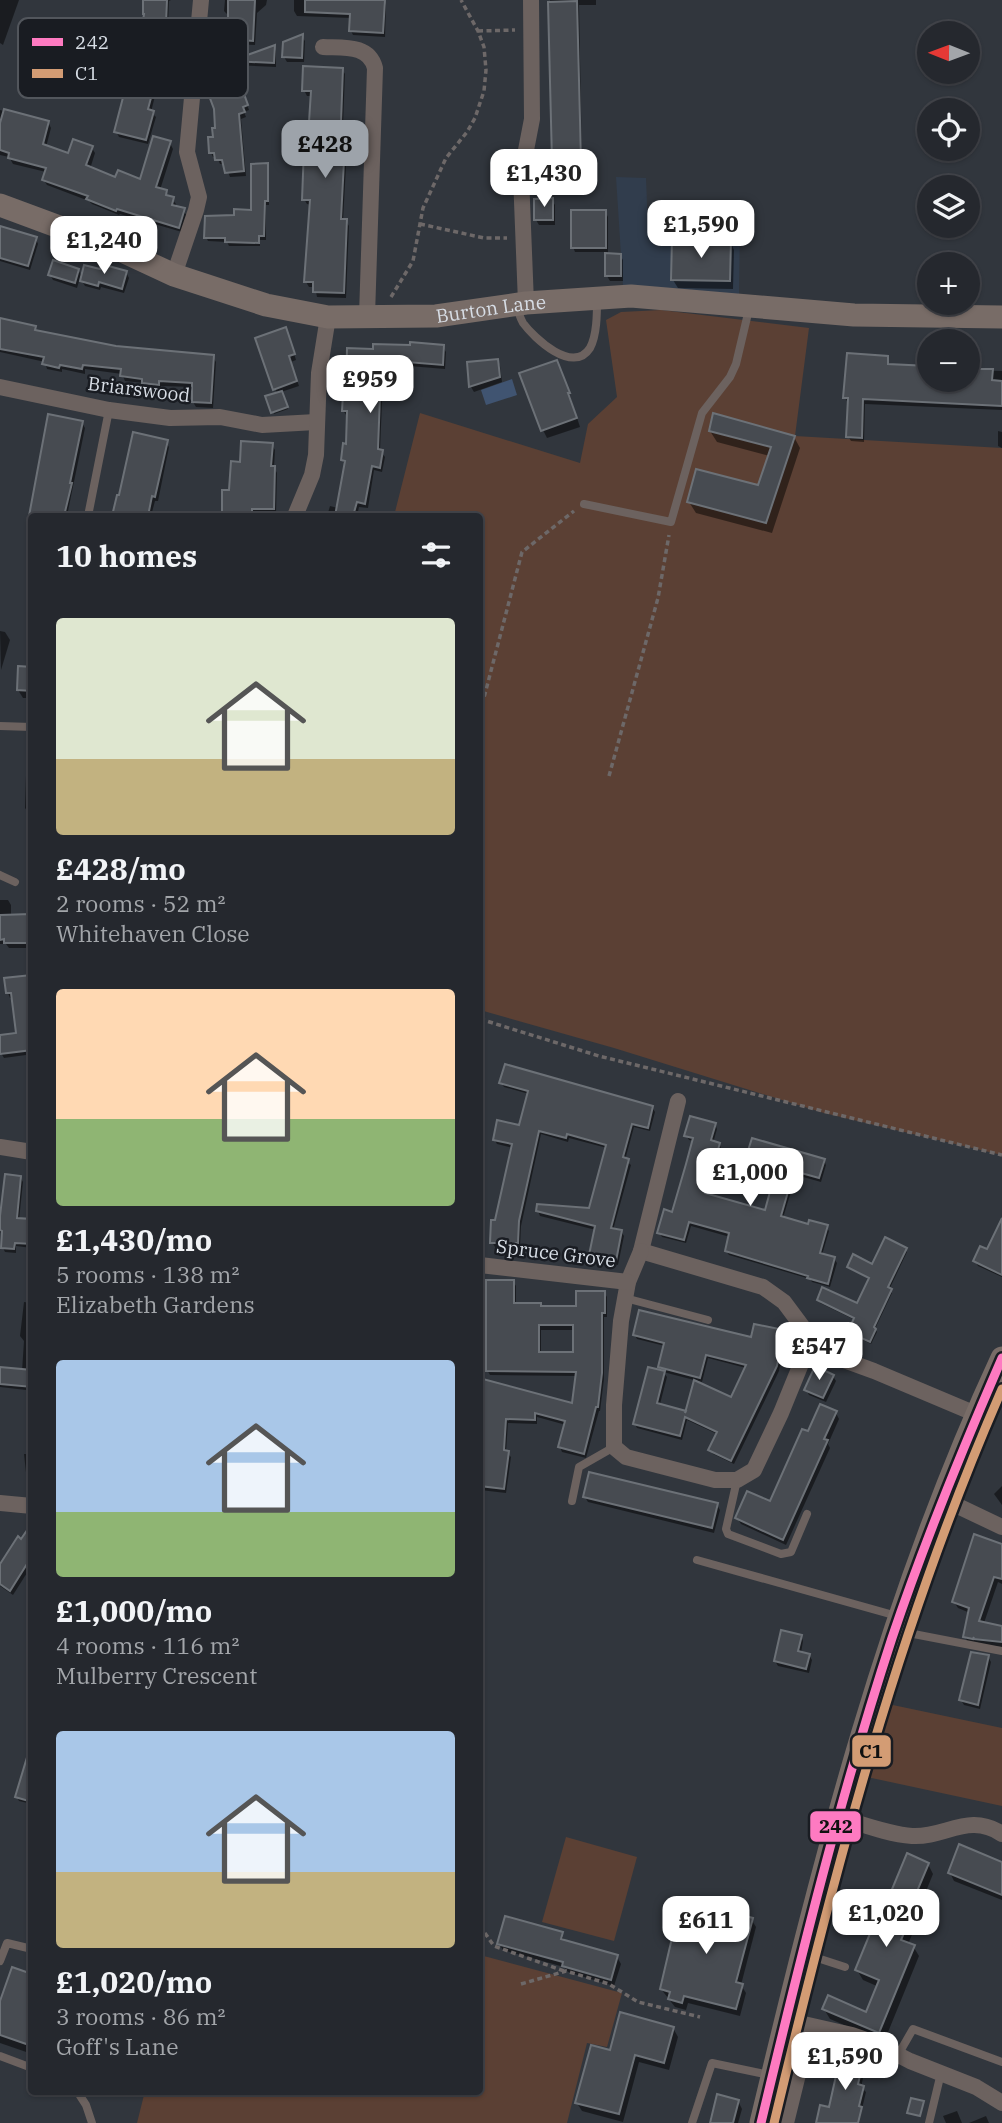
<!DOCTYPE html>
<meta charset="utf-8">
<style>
:root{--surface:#25282e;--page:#2d3036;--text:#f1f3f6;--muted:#a3a6aa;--line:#42444a;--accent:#9da3aa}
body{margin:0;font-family:"IBM Plex Serif",serif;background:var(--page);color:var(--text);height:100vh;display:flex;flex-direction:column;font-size:26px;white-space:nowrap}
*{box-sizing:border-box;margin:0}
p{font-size:23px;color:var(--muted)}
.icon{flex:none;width:38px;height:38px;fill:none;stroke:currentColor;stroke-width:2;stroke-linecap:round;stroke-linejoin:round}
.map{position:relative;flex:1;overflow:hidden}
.drawer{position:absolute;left:28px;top:513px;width:455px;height:1582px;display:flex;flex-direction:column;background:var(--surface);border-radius:7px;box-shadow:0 2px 5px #0004,0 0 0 2px var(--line)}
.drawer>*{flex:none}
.needle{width:46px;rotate:271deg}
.buttons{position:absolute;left:917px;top:21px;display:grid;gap:14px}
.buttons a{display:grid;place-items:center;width:63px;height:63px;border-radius:50%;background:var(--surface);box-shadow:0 2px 5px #0004,0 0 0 2px var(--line);font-size:35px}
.price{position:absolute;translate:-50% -60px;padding:0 16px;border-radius:14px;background:#fff;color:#222;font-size:23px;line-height:46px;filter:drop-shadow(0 2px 4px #0008)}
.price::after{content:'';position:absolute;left:50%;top:42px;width:21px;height:16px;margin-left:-10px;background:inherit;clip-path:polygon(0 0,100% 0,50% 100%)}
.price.active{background:var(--accent);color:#111}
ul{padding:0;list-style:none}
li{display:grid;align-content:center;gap:14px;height:371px;padding:0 28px}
li span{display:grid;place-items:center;height:217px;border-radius:7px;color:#555}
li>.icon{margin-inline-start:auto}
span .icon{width:126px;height:126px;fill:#fffc;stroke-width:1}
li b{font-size:30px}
h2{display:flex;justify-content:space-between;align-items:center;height:84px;padding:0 28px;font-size:30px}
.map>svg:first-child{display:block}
</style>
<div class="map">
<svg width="1002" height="2123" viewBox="0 0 1002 2123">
<rect width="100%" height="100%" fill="#31363d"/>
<!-- built -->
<path fill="#313d4d" d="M616 177 646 178 648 230 740 228 739 294 623 286Z"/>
<!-- green -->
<g fill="#5b4034">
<path d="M661 310 809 328 795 436 1002 448V1155L824 1113 614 1048 480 1010V516H394L420 413 580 463 588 424 617 397 606 320 621 312Z"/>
<path d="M888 1704 1002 1728V1806L867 1777Z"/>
<path d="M566 1837 637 1857 614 1941 542 1922Z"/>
<path d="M480 1955 622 1993 607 2047 587 2043 567 2123H137L145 2091H480Z"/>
</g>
<!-- water -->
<path fill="#405471" d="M512 379 517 395 486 405 481 390Z"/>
<!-- shadow -->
<g fill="#0007" fill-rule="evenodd">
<path d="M0 0H19L3 45 0 43Z"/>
<path d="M145 0H171L169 1 168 27 171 31 168 48 170 52 169 57 174 62 172 76 167 75 165 84 161 83 160 88H157L151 112 156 117 148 144 119 137 116 131 135 85 146 16Z"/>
<path d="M225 0H267L266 5 257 13 255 45 232 44 229 39V16L224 11Z"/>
<path d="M294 0H384L386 5 385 37 353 35 351 31V18L297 16 294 11Z"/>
<path d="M550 0H596V5H579L582 164 556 165 554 160Z"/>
<path d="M302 37 305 41 304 62H287L284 57Z"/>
<path d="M274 47 276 51V67L233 65 249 110 244 112 246 117 241 119 246 176 230 177 225 164H220L217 157H213L211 153 217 130 215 93 219 83 216 68Z"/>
<path d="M342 69 345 74 343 125H345L348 130 343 221H346L349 226 346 298 317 297 315 287H309L306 282 312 205 307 204 304 199 312 96H307L304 90Z"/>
<path d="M0 110 48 122 51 128 46 147 69 155 92 148 95 153 90 169 116 179 141 181 170 143 173 149 160 190 166 192 169 198 172 199 176 204 175 207 183 210 187 216 182 232 120 214 119 215 92 204 89 201 47 185 43 179 46 172 13 164 9 157 0 155Z"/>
<path d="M267 165 269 169V205H266V240H260V246H229L227 242 208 241 206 237 236 217 252 211Z"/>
<path d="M552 200 555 205V225H539L536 220Z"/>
<path d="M605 211 608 217V255H620L623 260V281H610L607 276V252H575L573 247Z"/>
<path d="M0 228 36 239 38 244 30 270 0 261Z"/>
<path d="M730 241 734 250 733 289 678 288 673 280Z"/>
<path d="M78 270 83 278 126 272 129 278 124 293 101 287 100 290 85 286 80 278 77 288 53 280 50 275Z"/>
<path d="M0 320 35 327 37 332 116 348 213 357 216 362 213 408 196 407 193 402 194 387 161 386V389L147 388 144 383 125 381 122 374 85 369V374L62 369V372L47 369 45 362 0 352Z"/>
<path d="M288 334 296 360 291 362 299 386 281 392 288 409 274 414 278 394 275 389Z"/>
<path d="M443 347 446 352 445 369 409 366V370L367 369 366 397H379L382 402 380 451 385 457 382 472 374 470 368 508 359 507 357 516H327L330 506 338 508 346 466 342 460 347 446 349 416 346 415 343 410 347 396 349 350Z"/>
<path d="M887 357 890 366 929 367V380L967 381 968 370 1002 371V410L865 404 864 442 851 441 848 436V403L845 398Z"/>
<path d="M497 361 500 366 502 382 474 392 471 387 469 364Z"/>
<path d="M558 363 562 371 580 427 547 438 543 430Z"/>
<path d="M50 416 82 423 85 428 67 516H32V539L27 534Z"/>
<path d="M710 431 794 437 800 448 772 533 696 513 689 502 760 487 770 456 717 442Z"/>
<path d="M998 431 1002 432V448L998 446Z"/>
<path d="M134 435 166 442 169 447 158 501H155L151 516H114Z"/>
<path d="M272 445 275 450 274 467 277 473 276 514 254 513V516H224V492H230L241 464Z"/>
<path d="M0 631 5 632 10 640 1 670Z"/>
<path d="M32 669V698H23L18 690Z"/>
<path d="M26 775 32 776V818L25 808Z"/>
<path d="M0 900H8L11 905V916H29L32 921V948H9L6 944H0Z"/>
<path d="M30 977 32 980V1063L26 1055 4 1058 1 1053 0 1043V1037L18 1034 13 997 10 998 8 993Z"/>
<path d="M501 1083 652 1107 655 1112 650 1131 634 1127 625 1160 631 1165 613 1230 621 1231 624 1236 618 1265 594 1260 591 1255 596 1230 540 1216 538 1211 590 1209 607 1148 569 1138 568 1142 541 1134 521 1226 520 1247H495L492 1242 513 1148 497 1144 494 1139 520 1127 529 1094 504 1087Z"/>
<path d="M715 1124 717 1129 713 1143 719 1144 721 1148 708 1196 766 1212 778 1169 751 1161 748 1157 824 1160 826 1165 821 1182 796 1175 783 1218 809 1226 826 1227 829 1231 822 1255 834 1259 837 1263 830 1287 812 1282 810 1279 729 1255 726 1251 730 1237 691 1226 686 1243 662 1237 659 1232 673 1214 694 1141 689 1140 686 1135Z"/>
<path d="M20 1177 23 1182 19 1220 32 1221V1248L16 1246V1253L5 1252 3 1248 4 1234 0 1232V1218Z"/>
<path d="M1002 1222V1277L978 1266 975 1261 988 1251Z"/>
<path d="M905 1249 907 1252 889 1290 892 1293 875 1329 877 1332 871 1344 851 1334 850 1332 855 1320 820 1303 819 1300 858 1306 870 1280 849 1267 873 1266Z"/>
<path d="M513 1281 516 1286V1305L541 1308H578L604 1292 607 1297V1317H604V1379L600 1411H599L586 1458 562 1452 560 1447 566 1425 537 1417V1424L508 1423 506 1452 511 1457 506 1493 480 1490V1462L485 1418 574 1405 577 1376 490 1375 487 1370ZM541 1330H575L574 1354H541Z"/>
<path d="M24 1302 32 1303V1495H30L28 1491 24 1454H31L30 1406 26 1402V1390L0 1387V1369L22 1371 24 1341 20 1336Z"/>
<path d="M783 1331 785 1336 779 1371 734 1464 713 1454 710 1450 717 1434 687 1420 682 1440 637 1428 635 1424 663 1373 660 1367 665 1346 637 1339 635 1335 753 1339ZM708 1358 746 1368 731 1400 685 1412 660 1404 667 1377 663 1372 702 1382Z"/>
<path d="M833 1376 836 1381 826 1402 809 1395 806 1389Z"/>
<path d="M836 1413 839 1419 828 1444 830 1448 786 1545 741 1524 737 1518 771 1503 809 1433Z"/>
<path d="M1002 1486V1505L994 1494Z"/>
<path d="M585 1497 717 1505 720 1510 714 1533 588 1502Z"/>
<path d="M32 1532V1565L13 1595 0 1586V1567Z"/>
<path d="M1002 1562V1584L998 1582 984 1623 1002 1628V1647L996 1646V1648L979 1645 977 1642V1645L968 1643 965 1636 970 1613 958 1608 954 1602Z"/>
<path d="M801 1636 803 1641 801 1653 809 1655 812 1660 809 1673 778 1666 775 1661Z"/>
<path d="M988 1657 991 1662 980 1709 964 1705 961 1700Z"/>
<path d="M32 1776V1804L19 1801 17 1797Z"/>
<path d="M928 1864 933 1874 916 1916 918 1921 908 1944 913 1946 919 1956 884 2042 830 2019 824 2009 867 2014 879 1987 863 1980 857 1970 889 1901Z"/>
<path d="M1002 1864V1900L954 1881 950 1873Z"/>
<path d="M751 1919 756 1927 741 1985 746 1993 740 2016 688 2003 686 2010 675 2007 661 1989Z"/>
<path d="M561 1934 565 1941 617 1957 621 1964 614 1986 568 1972 564 1967 503 1950 499 1944Z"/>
<path d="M32 1976V2054L0 2043V2006Z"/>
<path d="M673 2028 678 2037 669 2070 639 2062 623 2122 582 2111 577 2103 611 2053Z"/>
<path d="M864 2056 867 2061 861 2087 866 2092 860 2117 852 2115 850 2123H818L830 2109Z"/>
<path d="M738 2101 742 2109 738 2123H709L711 2116H713Z"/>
<path d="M957 2111 962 2123H946L943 2116Z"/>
<path d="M986 2116 989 2123H969Z"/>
</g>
<!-- building -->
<g fill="#474b51" stroke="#6c7177" stroke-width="2" fill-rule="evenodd">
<path d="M143 0H167L166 24H169L165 45H168L167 55 172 56 169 71 164 70 163 79H159L158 84 155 83 148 109 154 111 146 140 114 132 126 86 127 87 129 82 134 83 144 14H143Z"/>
<path d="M228 0H255L253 41 228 39Z"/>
<path d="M305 0H385L383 33 349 31 350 14 305 12Z"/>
<path d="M577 1 581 160 552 161 548 2Z"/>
<path d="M303 34 302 58 282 57 283 42Z"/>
<path d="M275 45 274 63 232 61 248 105 243 107 245 112 239 114 244 171 225 173 222 160H215L214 153H209L208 137H213L212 128H215L214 109 208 93 213 92 211 85 217 82 214 67Z"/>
<path d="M303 66 343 68 341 123H346L341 219H347L344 293 313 292V282H304L310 200H302L305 122H309L311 91H302Z"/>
<path d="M4 109 49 121 43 144 68 153 73 139 93 146 86 165 115 177 118 170 140 179 153 136 171 141 156 187 167 190 166 195 174 197 172 205 185 208 179 228 117 209 116 211 86 199 88 196 42 180 46 168 8 158 9 153 0 150V123Z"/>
<path d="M268 163V201H265L264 236H259V243L225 242V238H204L205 216 234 215V209L251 210V164Z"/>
<path d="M553 198V220H534V199Z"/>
<rect x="571" y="210" width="35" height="38"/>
<path d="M0 226 37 237 28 266 0 258Z"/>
<path d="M672 238 731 240 730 281 671 280Z"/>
<path d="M605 253 621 254V276H605Z"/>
<path d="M53 260 79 269 75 283 48 275Z"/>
<path d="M101 264 127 271 122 289 99 282 98 286 80 281 84 265 100 269Z"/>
<path d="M0 318 36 326 35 330 116 346 214 355 211 403 192 402V383L159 381V385L142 383V379L120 376 121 369 83 365 82 369 60 365 59 368 42 364 44 357 0 349Z"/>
<path d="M286 327 295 354 289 356 297 381 273 390 255 338Z"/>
<path d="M410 342 444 345 443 365 407 362V366L365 365 364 395 380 396 378 449 383 450 380 468 372 466 365 504 357 502 353 516H335L345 461 341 460 343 443 346 444 347 411H342L343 394H346L347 348 373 349V344L410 345Z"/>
<path d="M847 353 888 356V364L929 366V380H968V369H993L992 380 1002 381V406L863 399 862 438 846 437 848 398H843Z"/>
<path d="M498 359 500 377 469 387 467 362Z"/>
<path d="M557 360 570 393H568L577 418 541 431 519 373Z"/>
<path d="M282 391 288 407 271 413 265 396Z"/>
<path d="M713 413 795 436 766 523 687 502 696 469 758 485 771 447 709 431Z"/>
<path d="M48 414 83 421 70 483H72L64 516H29Z"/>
<path d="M133 432 168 440 155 497 152 496 148 516H112L117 495H119Z"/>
<path d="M241 441 273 443 271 466H275L274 509H252V516H222V490H229L231 461 240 462Z"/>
<path d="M18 666 32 667V691L17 690Z"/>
<path d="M30 914 31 943H4V939L0 940V915Z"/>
<path d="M31 975 32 1050 0 1054V1035L16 1033 11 993H6L4 978Z"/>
<path d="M505 1064 653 1106 648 1128 632 1124 623 1157 629 1159 611 1228 622 1230 616 1261 589 1255 595 1226 536 1211 537 1204 589 1208 606 1145 567 1134 566 1138 539 1131 519 1221 518 1243H490L491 1220H495L512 1144 493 1140 497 1120 519 1125 528 1091 499 1083Z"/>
<path d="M690 1116 716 1123 711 1140 720 1143 705 1193 765 1210 777 1166 746 1157 752 1138 825 1159 819 1178 794 1171 781 1216 808 1224 809 1220 828 1225 820 1253 835 1257 828 1284 807 1278 808 1276 725 1251 729 1233 689 1222 684 1240 657 1233 664 1209 672 1212 686 1164 693 1138 684 1136Z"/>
<path d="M5 1174 21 1176 17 1218 32 1219V1244L15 1243 14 1249 1 1248 2 1231 0 1230V1216Z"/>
<path d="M1002 1218V1275L973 1261 980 1246 987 1249Z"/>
<path d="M885 1237 907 1248 888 1287 892 1289 874 1327 876 1329 870 1342 848 1332 854 1318 817 1300 822 1287 857 1303 869 1278 847 1267 853 1254 872 1264Z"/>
<path d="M486 1280H514V1303H541V1306H576V1291H605V1313H602V1373L598 1407H596L584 1454 558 1447 565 1421 535 1413V1420L506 1419 504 1450 509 1451 504 1489 480 1486 483 1379 572 1403 576 1372 486 1371ZM539 1325H573V1352H539Z"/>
<path d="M639 1310 751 1337 754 1324 784 1330 777 1366 731 1461 708 1450 717 1432 685 1417 680 1436 633 1424 648 1367 665 1371 657 1403 686 1411 685 1413 694 1380 731 1397 746 1365 706 1355 700 1378 658 1367 664 1343 633 1335Z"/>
<path d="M815 1366 834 1375 823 1398 804 1390Z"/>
<path d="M0 1367 32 1370V1387L0 1384Z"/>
<path d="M820 1404 837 1411 824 1439 828 1440 783 1540 735 1518 747 1491 770 1501 802 1429 808 1431Z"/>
<path d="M589 1472 718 1503 712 1528 583 1497Z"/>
<path d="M32 1523V1556L10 1591 0 1584V1564L18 1536 21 1539Z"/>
<path d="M974 1534 1002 1544V1579L994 1577 979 1621 1002 1626V1642L973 1639 974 1637 973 1639 963 1637 969 1608 952 1602Z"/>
<path d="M781 1630 802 1635 798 1651 810 1654 806 1669 774 1661Z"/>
<path d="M971 1652 989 1655 978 1705 959 1700Z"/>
<path d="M28 1754H32V1802L15 1797Z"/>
<path d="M959 1844 1002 1862V1895L948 1873Z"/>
<path d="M907 1853 929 1863 910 1908 914 1909 901 1940 915 1945 879 2033 822 2009 828 1995 866 2012 879 1980 855 1970 885 1897 888 1899Z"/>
<path d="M680 1904 704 1909 705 1905 753 1918 736 1982 743 1984 736 2009 684 1996 682 2003 668 1999 670 1992 660 1989Z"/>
<path d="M505 1916 563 1932 561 1939 618 1955 611 1980 562 1966 563 1962 497 1944Z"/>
<path d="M12 1967 32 1974V2046L0 2035V2001Z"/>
<path d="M620 2012 674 2027 664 2063 635 2055 619 2114 575 2103 591 2045 610 2050Z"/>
<path d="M842 2049 865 2055 858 2084 864 2086 859 2106 862 2107 858 2123H816L820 2105 829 2107Z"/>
<path d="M717 2094 739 2100 733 2123H710Z"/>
<path d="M911 2098 924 2101 920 2116 907 2113Z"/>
</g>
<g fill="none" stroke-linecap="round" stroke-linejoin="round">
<!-- path -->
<g stroke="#6d6868" stroke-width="3.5" stroke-dasharray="5 3.5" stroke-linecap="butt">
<path d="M478 31 515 30"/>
<path d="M420 224 484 238H507"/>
<path d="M391 297 413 261 423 208 446 158 467 132 475 118 484 91 486 70 484 47 478 31 461 0"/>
<path d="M480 713 522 552 574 511"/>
<path d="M609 776 658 598 669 535"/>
<path d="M480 1019 599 1056 1002 1155"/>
<path d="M480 1926 494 1946 564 1971"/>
<path d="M521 1984 566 1971 609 1984 638 2002 700 2017"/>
</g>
<!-- lane -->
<g stroke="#6c625f" stroke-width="8">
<path d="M517 308C519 313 520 318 523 323 534 338 573 375 590 348 597 335 597 314 597 299"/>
<path d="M584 504 671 522 702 413 730 377 736 364 749 309"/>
<path d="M88 516 109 410"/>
<path d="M0 726 32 727"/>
<path d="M0 875 15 882"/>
<path d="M625 1298 708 1320"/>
<path d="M737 1480 726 1529 728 1534 781 1554 791 1552 807 1514"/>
<path d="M572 1501 579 1467 614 1447"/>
<path d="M697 1560 897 1616"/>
<path d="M898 1631 1002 1651"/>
<path d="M805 1954 845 1967"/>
<path d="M0 1961 7 1943 32 1949"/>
<path d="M898 2055 913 2029 1002 2062"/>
<path d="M0 2056 32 2068"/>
<path d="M77 2091 86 2105 92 2123"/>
<path d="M692 2123 712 2063 769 2075"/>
<path d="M929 2123 941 2073"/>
</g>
<!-- street -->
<g stroke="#6c625f" stroke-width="16">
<path d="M323 47C343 48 369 44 375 68L367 316"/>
<path d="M174 275 196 210 199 197 187 152 201 0"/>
<path d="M526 303 521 176 532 119 531 0"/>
<path d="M0 387 109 410 170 418 220 417 262 425 316 422"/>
<path d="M295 516 312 475 316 455 319 373 328 317"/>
<path d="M678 1101 641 1251 763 1287 784 1302 810 1337 811 1348 874 1371 976 1414"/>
<path d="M0 1147 32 1152"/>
<path d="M641 1251 628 1282 621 1321 614 1405V1447L626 1457 715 1480H737L754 1470 781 1413 803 1359 811 1348"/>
<path d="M480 1265 628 1282"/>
<path d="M943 1499 1002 1527"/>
<path d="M0 1503 32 1506"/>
<path d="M838 1817C862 1824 887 1834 912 1836 945 1838 969 1812 1002 1834"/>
<path d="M786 2020 852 2035 875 2043 910 2061 976 2087 1002 2103"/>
<path d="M786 2123 804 2050"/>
</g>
<!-- secondary -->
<g stroke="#786c67" stroke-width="23">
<path id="s1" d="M0 205 116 248 174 275 266 305 328 317 436 316 526 303 631 296 854 315 1002 317"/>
<path d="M761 2123C823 1863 889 1601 1002 1358"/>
</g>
<!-- bus-1 casing -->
<g stroke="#191c22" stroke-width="14">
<path id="bus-1" d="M761 2123C800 1960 840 1797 892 1638 924 1543 962 1450 1002 1358"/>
</g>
<!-- bus-2 casing -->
<g stroke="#191c22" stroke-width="14">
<path id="bus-2" d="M774 2123C834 1872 898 1626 1002 1389"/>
</g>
<!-- bus-1 -->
<use href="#bus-1" stroke="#fe7ac1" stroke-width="9"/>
<!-- bus-2 -->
<use href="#bus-2" stroke="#d39c74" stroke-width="9"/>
</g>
<g text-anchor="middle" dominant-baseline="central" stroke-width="5" stroke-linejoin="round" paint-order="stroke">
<!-- street labels -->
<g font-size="19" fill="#d7dde5" stroke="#191c22">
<text stroke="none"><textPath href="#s1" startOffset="511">Burton Lane</textPath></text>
<text transform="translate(139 389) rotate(7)">Briarswood</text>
<text transform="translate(556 1253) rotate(7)">Spruce Grove</text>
</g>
</g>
<!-- legend -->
<rect x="18" y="18" width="230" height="80" rx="10" fill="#191c22" stroke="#52565c" stroke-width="2"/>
<rect x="32" y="38" width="31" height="8" fill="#fe7ac1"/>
<rect x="32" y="69" width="31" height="9" fill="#d39c74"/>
<g font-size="19" fill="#d7dde5">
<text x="75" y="49">242</text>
<text x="75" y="80">C1</text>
</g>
<g stroke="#191c22" stroke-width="2.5">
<rect x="851" y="1734" width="41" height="34" rx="7" fill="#d39c74"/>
<rect x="809" y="1810" width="53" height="33" rx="7" fill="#fe7ac1"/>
</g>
<g font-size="19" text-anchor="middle" font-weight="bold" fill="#111">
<text x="871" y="1758">C1</text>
<text x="836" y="1833">242</text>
</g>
</svg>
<div class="buttons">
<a><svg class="needle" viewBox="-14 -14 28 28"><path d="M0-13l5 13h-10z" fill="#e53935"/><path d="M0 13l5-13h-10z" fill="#a3a6aa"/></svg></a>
<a><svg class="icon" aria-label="locate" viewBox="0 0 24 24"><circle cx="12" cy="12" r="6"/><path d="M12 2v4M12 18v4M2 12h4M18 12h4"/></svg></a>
<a><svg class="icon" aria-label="layers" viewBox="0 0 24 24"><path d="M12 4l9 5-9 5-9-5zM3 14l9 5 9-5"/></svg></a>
<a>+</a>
<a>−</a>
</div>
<b class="price active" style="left:325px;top:180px">£428</b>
<b class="price" style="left:544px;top:209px">£1,430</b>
<b class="price" style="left:701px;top:260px">£1,590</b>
<b class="price" style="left:104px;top:276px">£1,240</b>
<b class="price" style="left:370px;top:415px">£959</b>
<b class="price" style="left:750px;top:1208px">£1,000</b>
<b class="price" style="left:819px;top:1382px">£547</b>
<b class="price" style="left:886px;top:1949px">£1,020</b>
<b class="price" style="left:706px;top:1956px">£611</b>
<b class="price" style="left:845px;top:2092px">£1,590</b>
<section class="drawer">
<h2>10 homes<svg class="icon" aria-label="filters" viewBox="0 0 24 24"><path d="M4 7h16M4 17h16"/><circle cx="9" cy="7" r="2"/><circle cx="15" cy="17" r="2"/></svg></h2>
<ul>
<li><span style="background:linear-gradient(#dfe7d0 65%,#c2b280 0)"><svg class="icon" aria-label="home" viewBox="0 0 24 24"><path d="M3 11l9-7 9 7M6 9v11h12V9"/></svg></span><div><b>£428/mo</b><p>2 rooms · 52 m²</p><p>Whitehaven Close</p></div></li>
<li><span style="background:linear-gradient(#ffd9b3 60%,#8fb573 0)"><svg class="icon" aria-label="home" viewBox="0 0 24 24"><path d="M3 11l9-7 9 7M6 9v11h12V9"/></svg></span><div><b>£1,430/mo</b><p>5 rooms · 138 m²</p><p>Elizabeth Gardens</p></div></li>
<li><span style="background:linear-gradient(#a9c7e8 70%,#8fb573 0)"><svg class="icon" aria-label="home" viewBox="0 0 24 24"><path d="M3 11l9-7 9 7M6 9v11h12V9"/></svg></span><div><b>£1,000/mo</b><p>4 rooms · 116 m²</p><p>Mulberry Crescent</p></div></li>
<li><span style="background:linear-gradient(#a9c7e8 65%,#c2b280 0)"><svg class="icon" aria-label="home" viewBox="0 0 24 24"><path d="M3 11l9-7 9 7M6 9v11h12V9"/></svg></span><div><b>£1,020/mo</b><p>3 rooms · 86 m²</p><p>Goff's Lane</p></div></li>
</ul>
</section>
</div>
